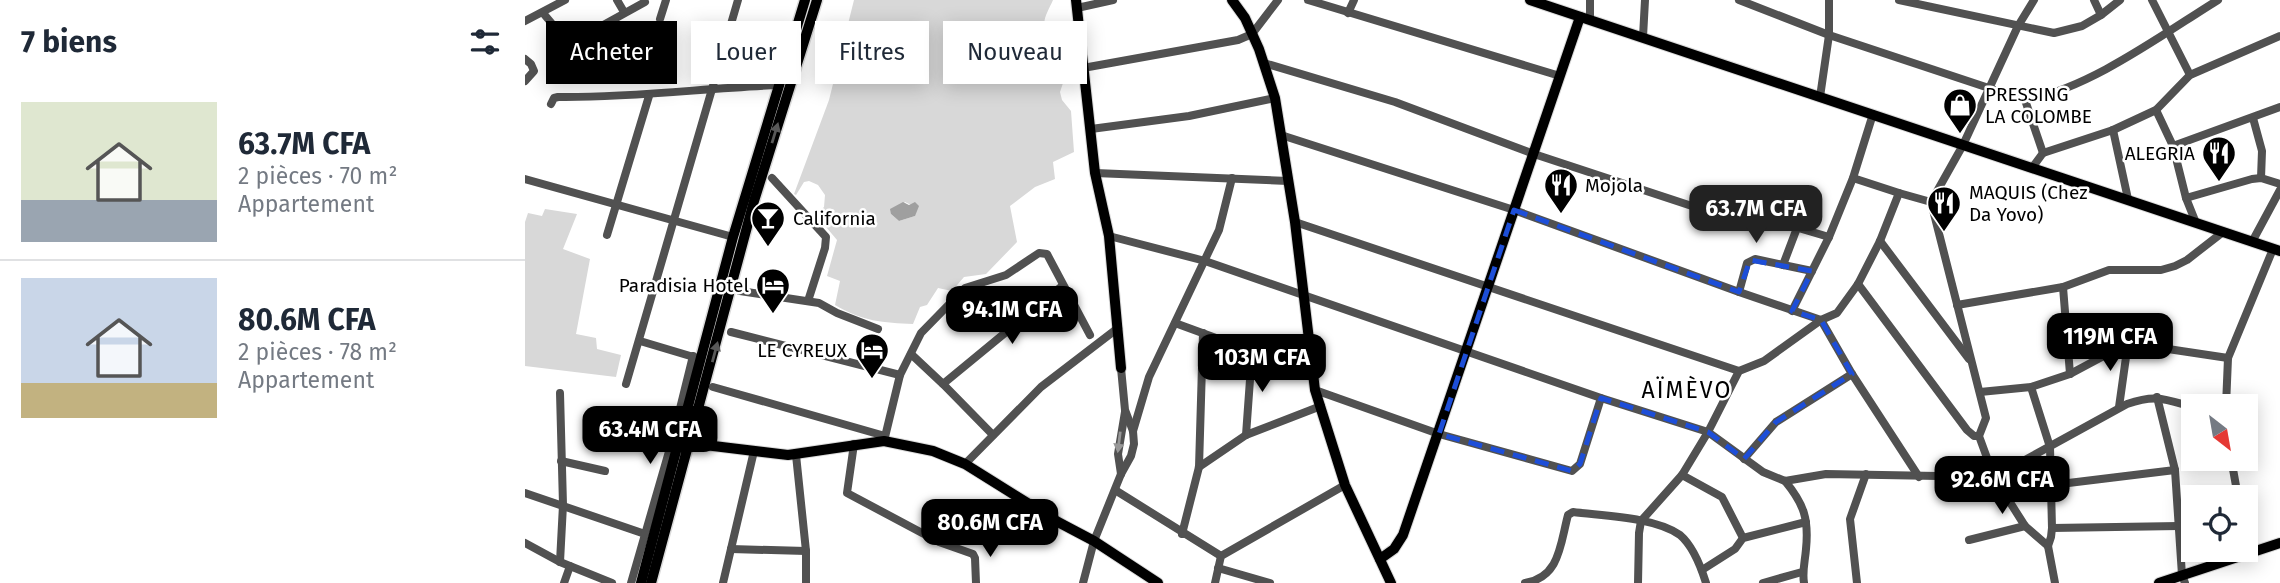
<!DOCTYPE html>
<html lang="fr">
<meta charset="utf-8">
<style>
:root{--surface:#fff;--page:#f2f2f3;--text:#1f2937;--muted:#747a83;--line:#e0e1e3;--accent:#000}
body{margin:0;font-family:"Fira Sans",sans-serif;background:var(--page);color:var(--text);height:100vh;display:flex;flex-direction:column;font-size:26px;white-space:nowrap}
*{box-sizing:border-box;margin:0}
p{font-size:23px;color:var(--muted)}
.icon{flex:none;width:38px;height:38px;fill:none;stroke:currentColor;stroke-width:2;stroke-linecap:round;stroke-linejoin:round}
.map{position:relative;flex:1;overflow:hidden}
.drawer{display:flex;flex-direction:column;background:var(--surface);width:525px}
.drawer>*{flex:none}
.banner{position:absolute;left:21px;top:21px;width:665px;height:63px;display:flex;gap:14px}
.needle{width:46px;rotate:149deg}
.fabs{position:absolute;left:1656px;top:394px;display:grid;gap:14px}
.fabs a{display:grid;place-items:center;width:77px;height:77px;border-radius:0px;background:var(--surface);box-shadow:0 4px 18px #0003;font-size:35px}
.price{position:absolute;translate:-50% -60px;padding:0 16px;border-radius:14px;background:var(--accent);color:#fff;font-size:23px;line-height:46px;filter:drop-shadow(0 2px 4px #0008)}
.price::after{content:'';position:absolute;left:50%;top:42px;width:21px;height:16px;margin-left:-10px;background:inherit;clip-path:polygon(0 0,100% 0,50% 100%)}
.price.selected{background:#222;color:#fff}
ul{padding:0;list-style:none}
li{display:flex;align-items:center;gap:21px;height:175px;padding:0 21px}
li+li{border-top:2px solid var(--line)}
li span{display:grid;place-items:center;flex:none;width:196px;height:140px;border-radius:0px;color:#555}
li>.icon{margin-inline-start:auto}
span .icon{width:84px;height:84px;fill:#fffc;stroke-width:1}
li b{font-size:30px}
h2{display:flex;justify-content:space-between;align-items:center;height:84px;padding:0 21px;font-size:30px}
.pill{padding:0 24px;border-radius:0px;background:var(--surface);box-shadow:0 4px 18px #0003;font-size:24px;line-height:63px}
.pill.selected{background:var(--accent);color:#fff}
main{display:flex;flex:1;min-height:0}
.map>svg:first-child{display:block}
</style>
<main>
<section class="drawer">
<h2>7 biens<svg class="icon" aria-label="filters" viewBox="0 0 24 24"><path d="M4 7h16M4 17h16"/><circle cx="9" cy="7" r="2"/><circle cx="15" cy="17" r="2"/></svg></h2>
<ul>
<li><span style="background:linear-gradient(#dfe7d0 70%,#9aa5b1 0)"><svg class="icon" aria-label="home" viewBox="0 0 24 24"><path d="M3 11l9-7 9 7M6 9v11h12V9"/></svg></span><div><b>63.7M CFA</b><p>2 pièces · 70 m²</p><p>Appartement</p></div></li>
<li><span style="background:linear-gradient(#c9d6e8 75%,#c2b280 0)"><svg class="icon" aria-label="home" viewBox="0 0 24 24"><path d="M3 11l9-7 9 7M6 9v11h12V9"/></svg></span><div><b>80.6M CFA</b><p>2 pièces · 78 m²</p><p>Appartement</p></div></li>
</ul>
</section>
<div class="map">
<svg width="1755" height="583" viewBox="0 0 1755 583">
<rect width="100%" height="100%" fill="#fff"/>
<!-- green -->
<g fill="#d8d8d8" fill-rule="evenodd">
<path d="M329 0H528C520 18 511 28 535 34L541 74 535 92 537 100 546 111 549 152 528 162 530 179 510 187 485 206 492 242 461 274 439 277 427 291 413 288 402 305 395 307 388 324C359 323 336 321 310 305L315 281 302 276 312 240 291 215 299 207 300 195 293 185 284 181 279 182 271 195 269 194 304 100ZM380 202 386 205 390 216 374 221 366 214Z"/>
<path d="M20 209 52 214 38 249 65 259 51 334 71 338 72 349 96 355 91 377 0 366V222L3 213 17 216Z"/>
</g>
<!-- water -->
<path fill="#9f9f9f" d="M378 202 384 205 390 202 394 206 390 216 374 221 366 214 365 209Z"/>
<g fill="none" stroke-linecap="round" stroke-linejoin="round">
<!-- major casing -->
<g stroke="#dbdbdb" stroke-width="12">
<g id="major">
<path d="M551 0 570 173 584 236 596 368"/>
<path d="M707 0 720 18 734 49 750 98 770 222 790 390 820 485 866 583"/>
<path d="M1005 0 1755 251"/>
<path d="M147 441 263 455 359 441 408 451 440 464 533 522 569 541 633 583"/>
<path d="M855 559 869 549 878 535 1055 17"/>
<path d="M1634 583 1755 543"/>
</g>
</g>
<!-- highway casing -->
<g stroke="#dbdbdb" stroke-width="13">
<g id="highway">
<path d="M116 583 208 237 280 0"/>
<path d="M126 583 229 201 292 0"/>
</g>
</g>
<!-- minor -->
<g stroke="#515151" stroke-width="8">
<path d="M92 0 99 12"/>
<path d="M783 0 1035 76"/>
<path d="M1065 0V19"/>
<path d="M1214 0 1304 35 1500 100C1564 89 1638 34 1693 0"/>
<path d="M1374 0 1529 33 1557 26 1576 15 1595 0"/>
<path d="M1509 0 1493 26 1438 145 1406 202 1461 418 1454 436 1469 477 1500 526 1523 546 1530 583"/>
<path d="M1569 0 1576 15"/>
<path d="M1627 0 1665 75"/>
<path d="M552 8 588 0"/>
<path d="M18 13 44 44 120 2"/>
<path d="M823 13 829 0"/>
<path d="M135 19 141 0"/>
<path d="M0 21 40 0"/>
<path d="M1118 37 1120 0"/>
<path d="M0 59 6 64 9 71 0 81"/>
<path d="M739 63 870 102 1009 154 1182 211"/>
<path d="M558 68 713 40 727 34 753 0"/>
<path d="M1295 97 1304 35V0"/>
<path d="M1500 100 1518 153"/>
<path d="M26 104 29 98 33 97C107 98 180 88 254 85"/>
<path d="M1631 110 1648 146 1661 198 1671 223"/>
<path d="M1728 118 1737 151 1736 178"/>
<path d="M566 129 664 116 750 98"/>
<path d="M1588 130 1603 199"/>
<path d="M756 135 989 210 1214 292 1296 320 1327 374 1394 477"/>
<path d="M1648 146 1755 107"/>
<path d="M1507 168 1518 153 1588 130 1631 110 1665 75 1755 36"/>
<path d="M570 173 763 181"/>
<path d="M247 178 301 237 300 248 283 301"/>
<path d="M1328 178 1374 193"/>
<path d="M0 179 208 237"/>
<path d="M1661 198 1727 179 1736 178 1755 184"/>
<path d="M1186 202 1304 237"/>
<path d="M770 222 1214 371"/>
<path d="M82 235 124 96"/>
<path d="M584 236 680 261 1076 398 1183 432 1238 472 1260 481 1301 474 1469 477 1602 404C1631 394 1639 399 1668 407"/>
<path d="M1355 241 1444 359"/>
<path d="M1727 242 1755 190"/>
<path d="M1258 265 1272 228"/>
<path d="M1333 284 1442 430 1449 436H1454"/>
<path d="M1538 287 1545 374"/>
<path d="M215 291 294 303 312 313 353 329"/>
<path d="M1214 292 1222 263 1230 259 1287 271"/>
<path d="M1432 305 1538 287 1584 270H1636L1650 266 1662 260 1698 232"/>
<path d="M1267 311 1304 237 1328 178 1348 114"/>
<path d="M650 323 787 373"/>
<path d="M206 332 375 375"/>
<path d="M115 341 172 358"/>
<path d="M386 354 418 384 468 435"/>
<path d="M101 384 213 0"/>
<path d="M418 384 537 286"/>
<path d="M188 387 360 436"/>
<path d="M1506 387 1525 447 1527 528 1526 537 1523 546"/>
<path d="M790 390 914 434 1047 471 1055 464 1076 398"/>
<path d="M1455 392 1506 387 1545 374 1603 343 1703 358"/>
<path d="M35 393 38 505 35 562"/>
<path d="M1632 397 1650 470 1657 575 1660 583"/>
<path d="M1701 406 1703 358 1748 249"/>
<path d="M1594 407 1603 343"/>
<path d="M608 431 624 377 694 230 707 178"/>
<path d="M721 435 727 352"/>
<path d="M359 441 375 375 396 333 440 288 481 275 514 253 522 254 565 335"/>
<path d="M329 444 322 493 414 542 448 554 450 558 451 583"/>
<path d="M271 455 281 551V583"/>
<path d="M1706 458 1713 497"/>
<path d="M1219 459 1251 422 1327 374"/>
<path d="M36 461 80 471"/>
<path d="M440 464 516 387 593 328"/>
<path d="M674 467 721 435 796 406"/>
<path d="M596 474 593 454 600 412"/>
<path d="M1157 475 1197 497 1218 538"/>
<path d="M1260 481C1279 504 1284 519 1281 549 1280 562 1277 571 1279 583"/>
<path d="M1527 485 1650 470"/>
<path d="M590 490 696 556"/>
<path d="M0 493 120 534"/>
<path d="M1527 528 1654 526"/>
<path d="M657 534 674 467 678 333"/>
<path d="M1444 540 1500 526"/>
<path d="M1720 542 1722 554"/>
<path d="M0 543 35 562 87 583"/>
<path d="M206 549 281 551"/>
<path d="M693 568 745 583"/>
<path d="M1177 570 1210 549 1218 538 1281 522"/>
<path d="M39 583 45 566"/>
<path d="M106 583 147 441 168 356"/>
<path d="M198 583 229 451"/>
<path d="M558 583 569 541 596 474 606 456 609 444 608 431 600 410 596 368"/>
<path d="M690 583 696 556 820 485"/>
<path d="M1000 583C1035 577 1035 545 1043 515L1048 512C1078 516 1130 517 1155 535 1168 546 1176 567 1181 583"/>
<path d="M1113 583 1114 533 1116 521 1157 475 1183 432 1214 371 1239 361 1296 320 1312 313 1333 284 1355 241 1374 193 1406 202"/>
<path d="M1238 583 1277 572"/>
<path d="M1332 583 1325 519 1341 474"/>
</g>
<!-- major -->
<use href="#major" stroke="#000" stroke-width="10"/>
<!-- highway -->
<use href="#highway" stroke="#000" stroke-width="10"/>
</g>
<!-- one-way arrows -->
<defs><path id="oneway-solid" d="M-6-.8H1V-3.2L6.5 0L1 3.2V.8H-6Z" transform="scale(1.75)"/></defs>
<g fill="#595959">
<use href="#oneway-solid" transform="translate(250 133) rotate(-73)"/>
<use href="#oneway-solid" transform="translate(190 352) rotate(-75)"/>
</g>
<use fill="#979797" href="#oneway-solid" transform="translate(594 442) rotate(97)"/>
<!-- marked area -->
<path fill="none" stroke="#1d4ed8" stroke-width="5" stroke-dasharray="14 9" stroke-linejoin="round" d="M989 210 1214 292 1225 260 1287 271 1267 311 1296 320 1327 374 1251 422 1219 459 1183 432 1076 398 1055 464 1047 471 914 434Z"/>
<!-- icons -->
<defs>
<g id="shop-pin" transform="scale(1.75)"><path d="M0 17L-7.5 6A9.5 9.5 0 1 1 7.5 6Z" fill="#000" stroke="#fff"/><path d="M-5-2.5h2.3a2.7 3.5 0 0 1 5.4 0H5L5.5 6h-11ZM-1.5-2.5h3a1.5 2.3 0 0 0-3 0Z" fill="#fff"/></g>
<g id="restaurant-pin" transform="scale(1.75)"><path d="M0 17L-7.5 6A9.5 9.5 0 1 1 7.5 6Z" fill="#000" stroke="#fff"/><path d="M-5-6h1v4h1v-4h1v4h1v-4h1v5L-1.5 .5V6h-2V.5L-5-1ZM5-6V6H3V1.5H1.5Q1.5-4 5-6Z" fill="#fff"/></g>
<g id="bar-pin" transform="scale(1.75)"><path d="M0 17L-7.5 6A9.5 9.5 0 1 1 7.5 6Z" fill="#000" stroke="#fff"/><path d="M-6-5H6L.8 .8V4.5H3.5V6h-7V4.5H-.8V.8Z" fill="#fff"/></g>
<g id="hotel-pin" transform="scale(1.75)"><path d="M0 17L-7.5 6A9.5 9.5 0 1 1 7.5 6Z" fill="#000" stroke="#fff"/><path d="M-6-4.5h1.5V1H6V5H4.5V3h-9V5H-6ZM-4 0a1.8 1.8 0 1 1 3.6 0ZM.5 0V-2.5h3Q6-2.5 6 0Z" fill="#fff"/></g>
</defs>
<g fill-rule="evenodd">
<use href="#shop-pin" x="1435" y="105"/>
<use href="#restaurant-pin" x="1694" y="153"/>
<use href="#restaurant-pin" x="1036" y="185"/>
<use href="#restaurant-pin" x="1419" y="203"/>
<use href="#bar-pin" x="243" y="218"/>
<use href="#hotel-pin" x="248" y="285"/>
<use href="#hotel-pin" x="347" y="350"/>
</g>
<g text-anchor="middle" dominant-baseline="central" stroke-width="5" stroke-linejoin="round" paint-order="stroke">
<!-- poi labels -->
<g font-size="19" fill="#000" stroke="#fff" text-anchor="start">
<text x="1460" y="94">PRESSING<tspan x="1460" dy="22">LA COLOMBE</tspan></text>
<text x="1670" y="153" text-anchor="end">ALEGRIA</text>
<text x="1060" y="185">Mojola</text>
<text x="1444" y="192">MAQUIS (Chez<tspan x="1444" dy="22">Da Yovo)</tspan></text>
<text x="268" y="218">California</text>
<text x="224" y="285" text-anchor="end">Paradisia Hotel</text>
<text x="322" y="350" text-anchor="end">LE CYREUX</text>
</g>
<!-- quarter labels -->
<g font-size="23" letter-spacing="2" fill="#000" stroke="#fff">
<text x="1162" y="390">AÏMÈVO</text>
</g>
</g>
</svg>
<div class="fabs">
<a><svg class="needle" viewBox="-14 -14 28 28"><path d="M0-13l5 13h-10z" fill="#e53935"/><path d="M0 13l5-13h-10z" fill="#747a83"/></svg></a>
<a><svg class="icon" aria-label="locate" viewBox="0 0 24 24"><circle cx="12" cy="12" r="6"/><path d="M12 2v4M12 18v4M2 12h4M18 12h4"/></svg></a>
</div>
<b class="price selected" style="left:1231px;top:245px">63.7M CFA</b>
<b class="price" style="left:487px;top:346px">94.1M CFA</b>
<b class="price" style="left:1585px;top:373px">119M CFA</b>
<b class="price" style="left:737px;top:394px">103M CFA</b>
<b class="price" style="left:125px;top:466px">63.4M CFA</b>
<b class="price" style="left:1477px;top:516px">92.6M CFA</b>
<b class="price" style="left:465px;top:559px">80.6M CFA</b>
<div class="banner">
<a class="pill selected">Acheter</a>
<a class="pill">Louer</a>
<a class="pill">Filtres</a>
<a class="pill">Nouveau</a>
</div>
</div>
</main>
